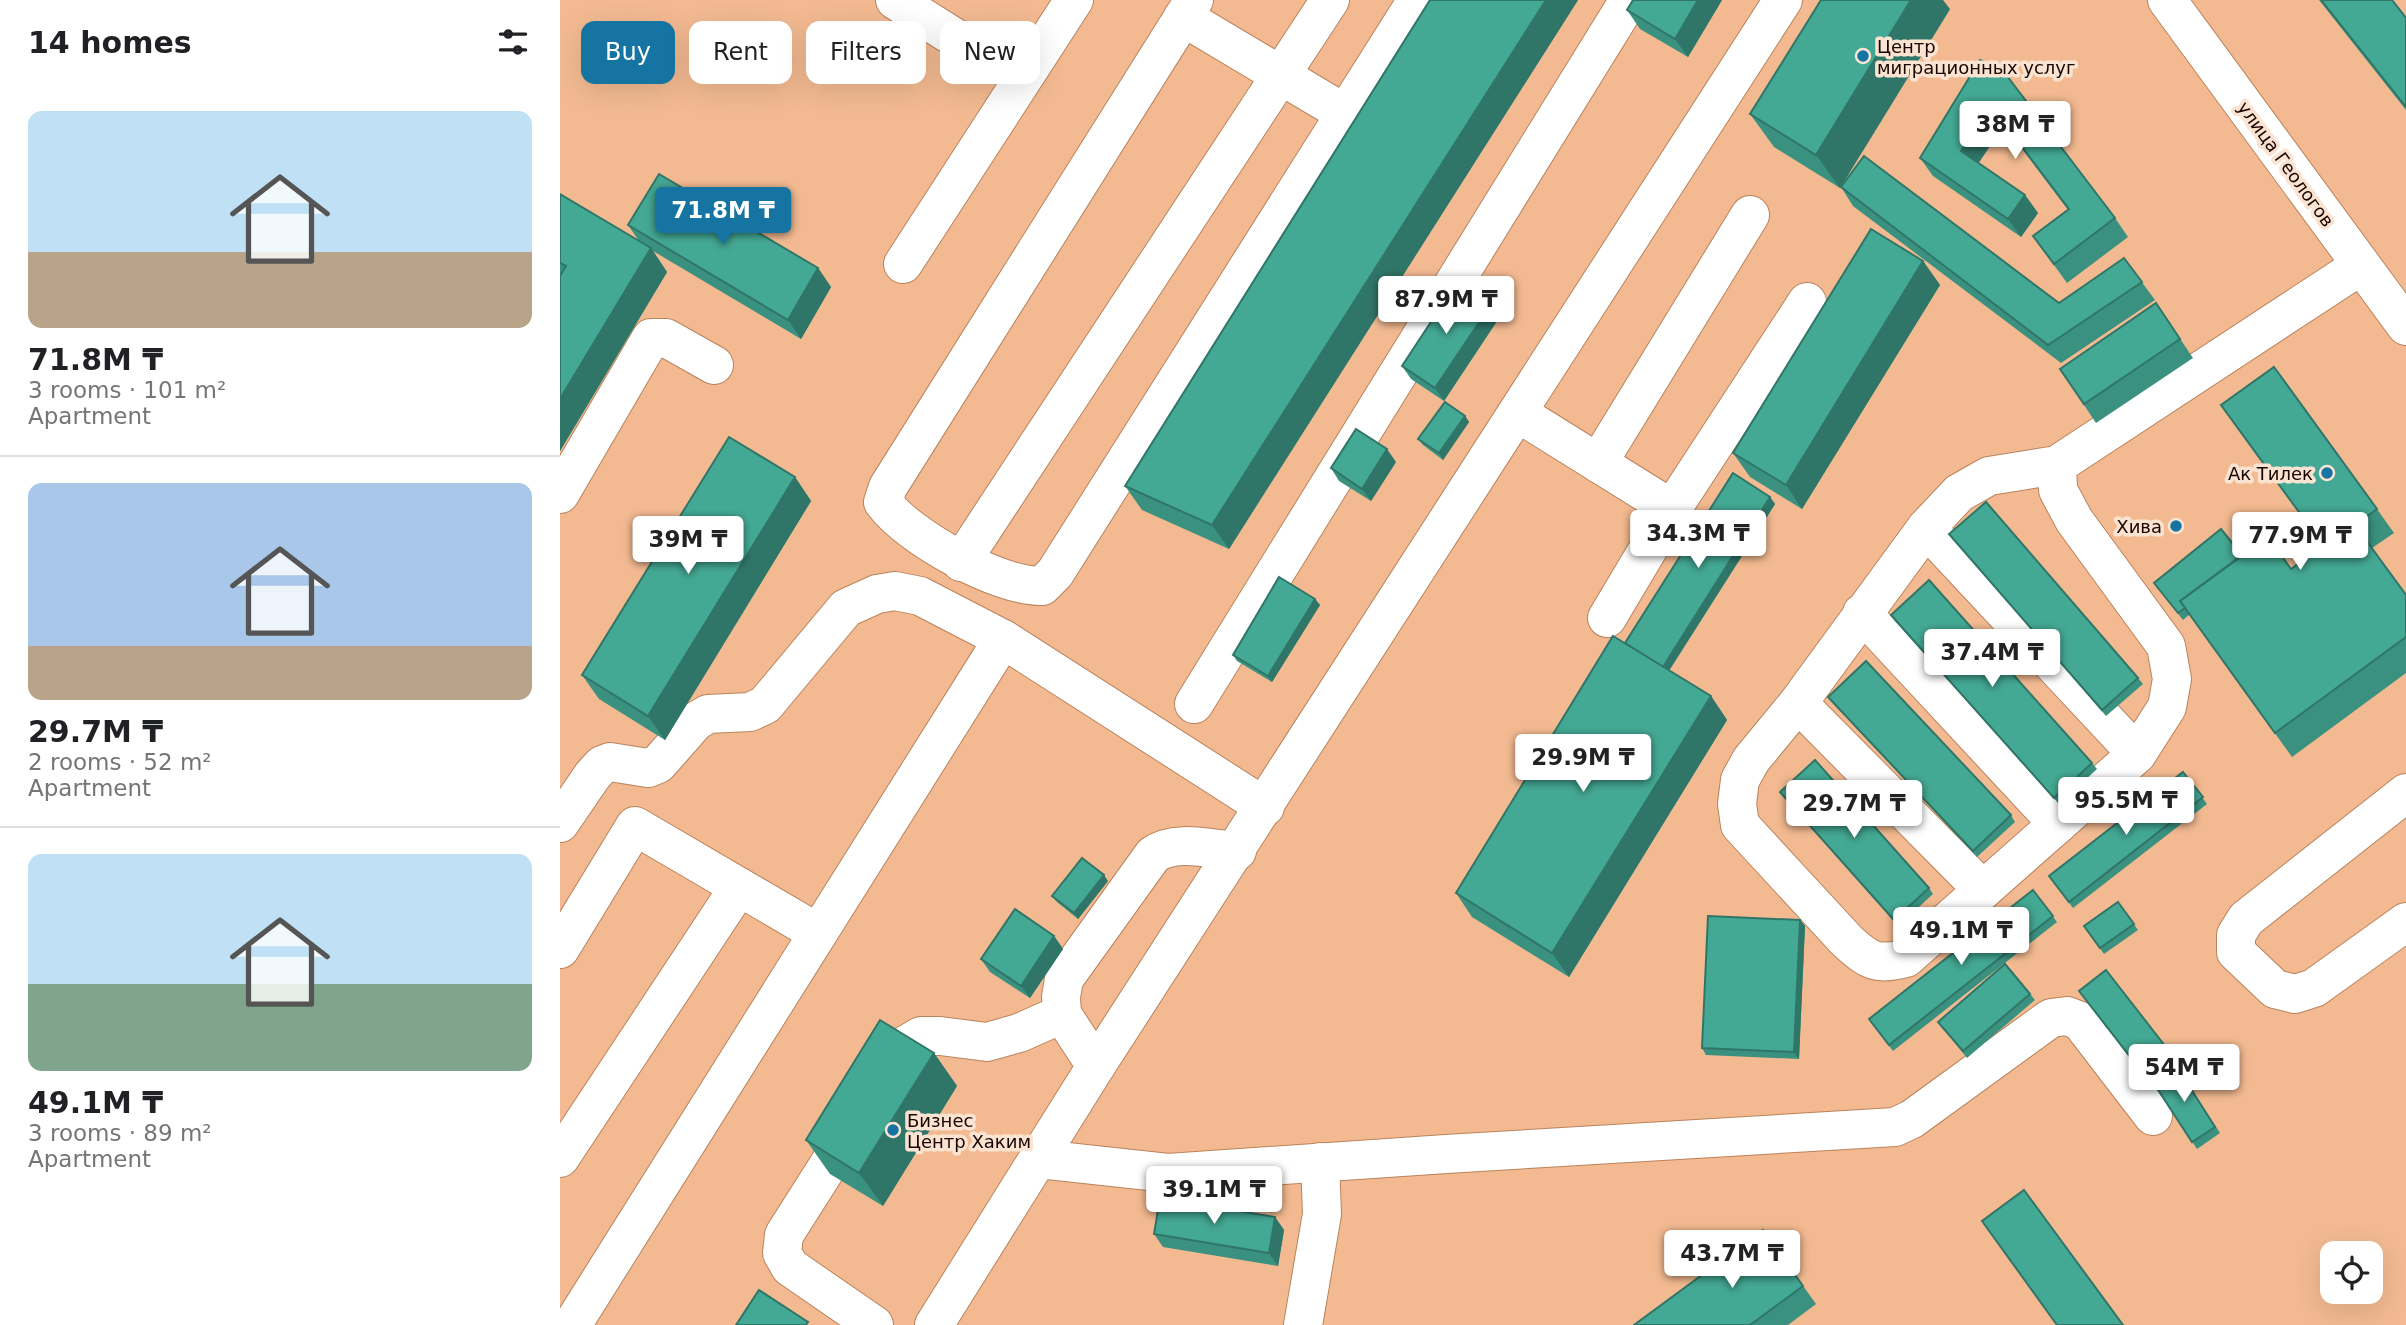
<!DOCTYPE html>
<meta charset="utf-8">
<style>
:root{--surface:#fff;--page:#f2f2f2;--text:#202124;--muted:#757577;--line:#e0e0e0;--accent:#1574a1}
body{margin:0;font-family:"DejaVu Sans",sans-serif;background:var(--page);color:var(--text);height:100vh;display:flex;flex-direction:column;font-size:26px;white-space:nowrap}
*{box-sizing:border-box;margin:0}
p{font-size:23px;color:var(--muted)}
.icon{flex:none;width:38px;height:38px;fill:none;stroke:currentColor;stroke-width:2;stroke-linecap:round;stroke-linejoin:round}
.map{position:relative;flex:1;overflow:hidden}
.drawer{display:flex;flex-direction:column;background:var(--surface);width:560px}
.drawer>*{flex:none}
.top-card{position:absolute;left:21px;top:21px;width:665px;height:63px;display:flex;gap:14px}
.buttons{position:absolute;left:1760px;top:1241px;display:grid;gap:14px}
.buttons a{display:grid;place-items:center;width:63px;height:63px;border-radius:14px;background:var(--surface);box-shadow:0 7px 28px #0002;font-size:35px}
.price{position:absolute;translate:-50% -60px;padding:0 16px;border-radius:7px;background:#fff;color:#222;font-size:23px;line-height:46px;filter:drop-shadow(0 2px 4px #0008)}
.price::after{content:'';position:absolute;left:50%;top:42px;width:21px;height:16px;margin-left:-10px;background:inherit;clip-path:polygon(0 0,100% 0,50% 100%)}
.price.current{background:var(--accent);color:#fff}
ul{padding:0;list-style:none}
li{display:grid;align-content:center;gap:14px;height:371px;padding:0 28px}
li+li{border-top:2px solid var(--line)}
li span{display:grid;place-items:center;height:217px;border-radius:14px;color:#555}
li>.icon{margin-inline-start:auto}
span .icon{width:126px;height:126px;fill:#fffc;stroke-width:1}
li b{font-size:30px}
h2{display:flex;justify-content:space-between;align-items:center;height:84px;padding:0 28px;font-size:30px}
.pill{padding:0 24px;border-radius:14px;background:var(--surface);box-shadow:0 7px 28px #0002;font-size:24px;line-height:63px}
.pill.current{background:var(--accent);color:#fff}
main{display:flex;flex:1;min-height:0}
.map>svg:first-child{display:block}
</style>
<main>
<section class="drawer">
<h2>14 homes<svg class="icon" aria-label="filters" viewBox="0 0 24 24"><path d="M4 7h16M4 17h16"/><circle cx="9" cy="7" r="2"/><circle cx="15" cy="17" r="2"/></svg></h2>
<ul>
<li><span style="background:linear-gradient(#bfe0f5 65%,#b9a48a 0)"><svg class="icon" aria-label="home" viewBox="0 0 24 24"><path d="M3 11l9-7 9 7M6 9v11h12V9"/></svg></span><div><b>71.8M ₸</b><p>3 rooms · 101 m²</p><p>Apartment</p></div></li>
<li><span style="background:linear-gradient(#a9c7e8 75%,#b9a48a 0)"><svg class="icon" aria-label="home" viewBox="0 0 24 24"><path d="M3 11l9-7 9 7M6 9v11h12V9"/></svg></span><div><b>29.7M ₸</b><p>2 rooms · 52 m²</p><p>Apartment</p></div></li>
<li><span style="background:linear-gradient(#bfe0f5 60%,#7fa58c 0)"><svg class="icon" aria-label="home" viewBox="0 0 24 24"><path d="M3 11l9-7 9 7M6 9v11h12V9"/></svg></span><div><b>49.1M ₸</b><p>3 rooms · 89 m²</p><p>Apartment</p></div></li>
</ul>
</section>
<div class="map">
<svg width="1846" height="1325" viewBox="0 0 1846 1325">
<rect width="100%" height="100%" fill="#f3ba91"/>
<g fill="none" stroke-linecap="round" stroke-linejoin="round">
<!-- minor casing -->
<g stroke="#b9835c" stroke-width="40">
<g id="minor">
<path d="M335 0 397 39"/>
<path d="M634 0 328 487 323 502C348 537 439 587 482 586L495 573 857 0"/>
<path d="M1607 0 1846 326"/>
<path d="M623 17 784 113"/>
<path d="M343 264 514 0"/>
<path d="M958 413 1112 509 1247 302"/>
<path d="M1038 463 1190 215"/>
<path d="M1497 465 1498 490 1514 520 1606 646 1612 679 1607 707 1577 754 1346 958C1317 966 1309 961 1287 941L1180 825 1177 804 1180 780 1191 760 1238 703 1366 528 1399 493 1429 476 1497 465 1800 266"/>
<path d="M0 494 91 338H106L154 365"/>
<path d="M1366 528 1577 754"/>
<path d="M401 562 770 0"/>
<path d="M1302 613 1498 824"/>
<path d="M1047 618 1112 509"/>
<path d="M1238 703 1423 890"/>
<path d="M634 704 1069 0"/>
<path d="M1846 793 1686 919 1676 935V952L1715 989 1735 994 1754 988 1846 922"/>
<path d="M0 823 32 776 42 765 50 762 88 768 98 764 136 721 148 714 190 712 205 705 286 608 317 594 335 591 360 596 443 639 705 807"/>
<path d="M0 949 75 826 258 933"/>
<path d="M502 1014 536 1066"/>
<path d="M0 1158 179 887"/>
<path d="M479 1159 608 1173 886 1154 1335 1127 1352 1119 1491 1018 1507 1016 1520 1021 1593 1116"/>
<path d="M12 1325 443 639"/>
<path d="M314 1325 230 1267 222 1253 224 1235 344 1046 361 1036H380L427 1042 459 1033 502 1014 501 997 504 979 593 855C615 839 650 849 677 851"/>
<path d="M743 1325 762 1214 760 1162"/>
</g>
</g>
<!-- major casing -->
<g stroke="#b9835c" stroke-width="40">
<path id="major" d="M374 1325 536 1066 1223 0"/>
</g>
<!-- minor -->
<use href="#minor" stroke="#fff" stroke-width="38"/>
<!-- major -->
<use href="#major" stroke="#fff" stroke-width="38"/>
</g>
<!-- wall -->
<g fill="#3a917f">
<path d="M870 0H1018L669 549 582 510 565 486Z"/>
<path d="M1162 0 1128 57 1080 29 1067 10Z"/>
<path d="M1759 0H1832L1846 18V110Z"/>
<path d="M1390 9 1280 188 1214 147 1190 114Z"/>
<path d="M1420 60 1555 218 1568 237 1507 283 1473 236 1508 210 1444 125 1418 163 1465 195 1478 213 1461 237 1373 176 1360 158Z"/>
<path d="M1281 187 1499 303 1564 258 1595 300 1501 363 1293 206Z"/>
<path d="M0 194 79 241 68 225 258 268 271 287 241 339 93 251 107 272 0 451Z"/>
<path d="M1363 261 1380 285 1242 509 1190 477 1173 453Z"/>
<path d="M1596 303 1633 358 1536 423 1500 369Z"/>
<path d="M930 306 939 318 884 401 851 379 842 366Z"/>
<path d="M905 416 909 422 883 460 863 445 858 439Z"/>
<path d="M836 462 811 501 779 481 771 468Z"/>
<path d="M235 477 251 501 105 740 39 699 22 675Z"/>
<path d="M1210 497 1215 504 1109 671 1151 696 1167 720 1009 977 912 917 896 893 1065 643Z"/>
<path d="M1817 509 1834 533 1812 548 1846 595V673L1732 757 1630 614 1623 620 1594 583 1682 555 1731 569Z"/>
<path d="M1389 534 1578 678 1583 684 1546 716Z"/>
<path d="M755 599 760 605 712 682 677 661 673 655Z"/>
<path d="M1331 615 1532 763 1537 769 1499 804 1335 621Z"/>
<path d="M1268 697 1451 815 1455 822 1417 857 1273 703Z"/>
<path d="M1623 772 1647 804 1513 908 1489 876Z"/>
<path d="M1220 792 1369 888 1373 894 1338 926Z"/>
<path d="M548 881 518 919 497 902 492 896Z"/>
<path d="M1473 890 1497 922 1333 1051 1309 1019Z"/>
<path d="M1558 902 1578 930 1544 954 1524 926Z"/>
<path d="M1240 920 1245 926 1239 1059 1146 1055 1142 1048Z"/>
<path d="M494 936 503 949 470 998 430 972 421 959Z"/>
<path d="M1546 970 1613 1057 1586 1079 1519 991Z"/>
<path d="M1470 994 1475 1000 1407 1058 1378 1022Z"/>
<path d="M374 1053 397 1086 323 1206 270 1174 246 1140Z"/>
<path d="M1617 1067 1660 1133 1637 1149 1593 1082Z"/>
<path d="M715 1217 724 1230 718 1266 603 1247 594 1234Z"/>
<path d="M1203 1230 1256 1304 1228 1325H1074Z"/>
</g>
<!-- shaded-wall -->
<g fill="#307668">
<path d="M986 0H1018L669 549 652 525Z"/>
<path d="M1138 0H1162L1128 57 1115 39Z"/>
<path d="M1351 0H1383L1390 9 1280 188 1256 155Z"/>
<path d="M1431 106 1444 125 1414 170 1401 151Z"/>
<path d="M1465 195 1478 213 1461 237 1448 219Z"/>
<path d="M91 248 107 272 0 451V399Z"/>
<path d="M1363 261 1380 285 1242 509 1226 485Z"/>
<path d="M258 268 271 287 241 339 228 320Z"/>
<path d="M930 306 939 318 884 401 875 388Z"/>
<path d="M905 416 909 422 883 460 879 453Z"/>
<path d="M827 449 836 462 811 501 802 489Z"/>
<path d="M235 477 251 501 105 740 88 716Z"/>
<path d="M1210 497 1215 504 1106 675 1102 668Z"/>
<path d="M755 599 760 605 712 682 708 676Z"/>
<path d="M1151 696 1167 720 1009 977 992 953Z"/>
<path d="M544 875 548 881 518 919 514 913Z"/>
<path d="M1240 920 1245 926 1239 1059 1234 1052Z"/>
<path d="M494 936 503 949 470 998 461 986Z"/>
<path d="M374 1053 397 1086 323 1206 299 1173Z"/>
<path d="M715 1217 724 1230 718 1266 709 1253Z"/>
</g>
<!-- building -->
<g fill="#44a994" stroke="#307668" stroke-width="2">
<path d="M870 0H986L652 525 565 486Z"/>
<path d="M1073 0H1138L1115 39 1067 10Z"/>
<path d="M1261 0H1351L1256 155 1190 114Z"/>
<path d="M1761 0H1832L1846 18V107Z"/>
<path d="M1420 60 1444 72 1555 218 1494 264 1473 236 1509 209 1431 106 1401 151 1465 195 1448 219 1360 158Z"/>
<path d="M1304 156 1499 303 1564 258 1582 282 1488 345 1281 187Z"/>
<path d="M99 174 258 268 228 320 68 225Z"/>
<path d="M0 194 91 248 0 399V276L6 266 0 263Z"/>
<path d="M1311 229 1363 261 1226 485 1173 453Z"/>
<path d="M896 284 930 306 875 388 842 366Z"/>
<path d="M1596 303 1620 339 1524 404 1500 369Z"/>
<path d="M1714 367 1817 509 1795 525 1846 595V637L1715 733 1620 601 1708 537 1731 569 1763 545 1661 405Z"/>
<path d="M885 402 905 416 879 453 858 439Z"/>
<path d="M796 429 827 449 802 489 771 468Z"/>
<path d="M169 437 235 477 88 716 22 675Z"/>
<path d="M1173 473 1210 497 1103 667 1065 643Z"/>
<path d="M1426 502 1578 678 1542 710 1389 534Z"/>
<path d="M1661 529 1682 555 1620 601 1625 608 1618 613 1594 583Z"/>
<path d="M719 577 755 599 708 676 673 655Z"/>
<path d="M1369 580 1532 763 1494 798 1331 615Z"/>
<path d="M1053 636 1151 696 992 953 896 893Z"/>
<path d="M1306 661 1451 815 1413 851 1268 697Z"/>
<path d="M1255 760 1369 888 1334 920 1220 792Z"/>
<path d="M1623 772 1643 797 1509 902 1489 876Z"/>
<path d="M522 858 544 875 514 913 492 896Z"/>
<path d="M1473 890 1493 916 1329 1045 1309 1019Z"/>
<path d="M1558 902 1574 924 1540 948 1524 926Z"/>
<path d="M455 909 494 936 461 986 421 959Z"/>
<path d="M1148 916 1240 920 1234 1052 1142 1048Z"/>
<path d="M1445 964 1470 994 1403 1051 1378 1022Z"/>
<path d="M1546 970 1609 1051 1582 1072 1519 991Z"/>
<path d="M320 1020 374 1053 299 1173 246 1140Z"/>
<path d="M1617 1067 1655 1127 1632 1142 1593 1082Z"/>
<path d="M1464 1190 1563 1325H1497L1422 1221Z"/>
<path d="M600 1198 715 1217 709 1253 594 1234Z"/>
<path d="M1203 1230 1243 1286 1190 1325H1074Z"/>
<path d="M199 1290 248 1322 246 1325H176Z"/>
</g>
<!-- markers -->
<g fill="#1574a1" stroke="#fbe3d2" stroke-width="2.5">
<circle cx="1303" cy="56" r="7"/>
<circle cx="1767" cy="473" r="7"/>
<circle cx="1616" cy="526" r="7"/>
<circle cx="333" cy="1130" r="7"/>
</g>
<g text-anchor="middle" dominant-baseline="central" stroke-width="7" stroke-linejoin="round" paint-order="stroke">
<!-- poi labels -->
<g font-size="18" fill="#190600" stroke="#fbe3d2" text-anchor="start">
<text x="1317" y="46">Центр<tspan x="1317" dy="21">миграционных услуг</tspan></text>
<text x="1753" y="473" text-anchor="end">Ак Тилек</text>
<text x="1602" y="526" text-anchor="end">Хива</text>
<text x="347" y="1120">Бизнес<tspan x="347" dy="21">Центр Хаким</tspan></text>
</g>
<!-- street labels -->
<g font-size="18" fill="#190600" stroke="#fbe3d2">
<text transform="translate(1726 164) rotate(54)">улица Геологов</text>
</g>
</g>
</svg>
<div class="buttons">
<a><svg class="icon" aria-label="locate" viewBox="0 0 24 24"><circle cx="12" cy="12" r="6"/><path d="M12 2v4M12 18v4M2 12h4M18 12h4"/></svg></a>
</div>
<b class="price" style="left:1455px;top:161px">38M ₸</b>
<b class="price current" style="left:163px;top:247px">71.8M ₸</b>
<b class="price" style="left:886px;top:336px">87.9M ₸</b>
<b class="price" style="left:1138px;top:570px">34.3M ₸</b>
<b class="price" style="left:1740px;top:572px">77.9M ₸</b>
<b class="price" style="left:128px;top:576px">39M ₸</b>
<b class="price" style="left:1432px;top:689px">37.4M ₸</b>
<b class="price" style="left:1023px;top:794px">29.9M ₸</b>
<b class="price" style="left:1566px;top:837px">95.5M ₸</b>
<b class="price" style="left:1294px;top:840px">29.7M ₸</b>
<b class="price" style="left:1401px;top:967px">49.1M ₸</b>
<b class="price" style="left:1624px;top:1104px">54M ₸</b>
<b class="price" style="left:654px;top:1226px">39.1M ₸</b>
<b class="price" style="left:1172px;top:1290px">43.7M ₸</b>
<div class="top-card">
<a class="pill current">Buy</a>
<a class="pill">Rent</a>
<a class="pill">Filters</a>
<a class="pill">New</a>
</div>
</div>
</main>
